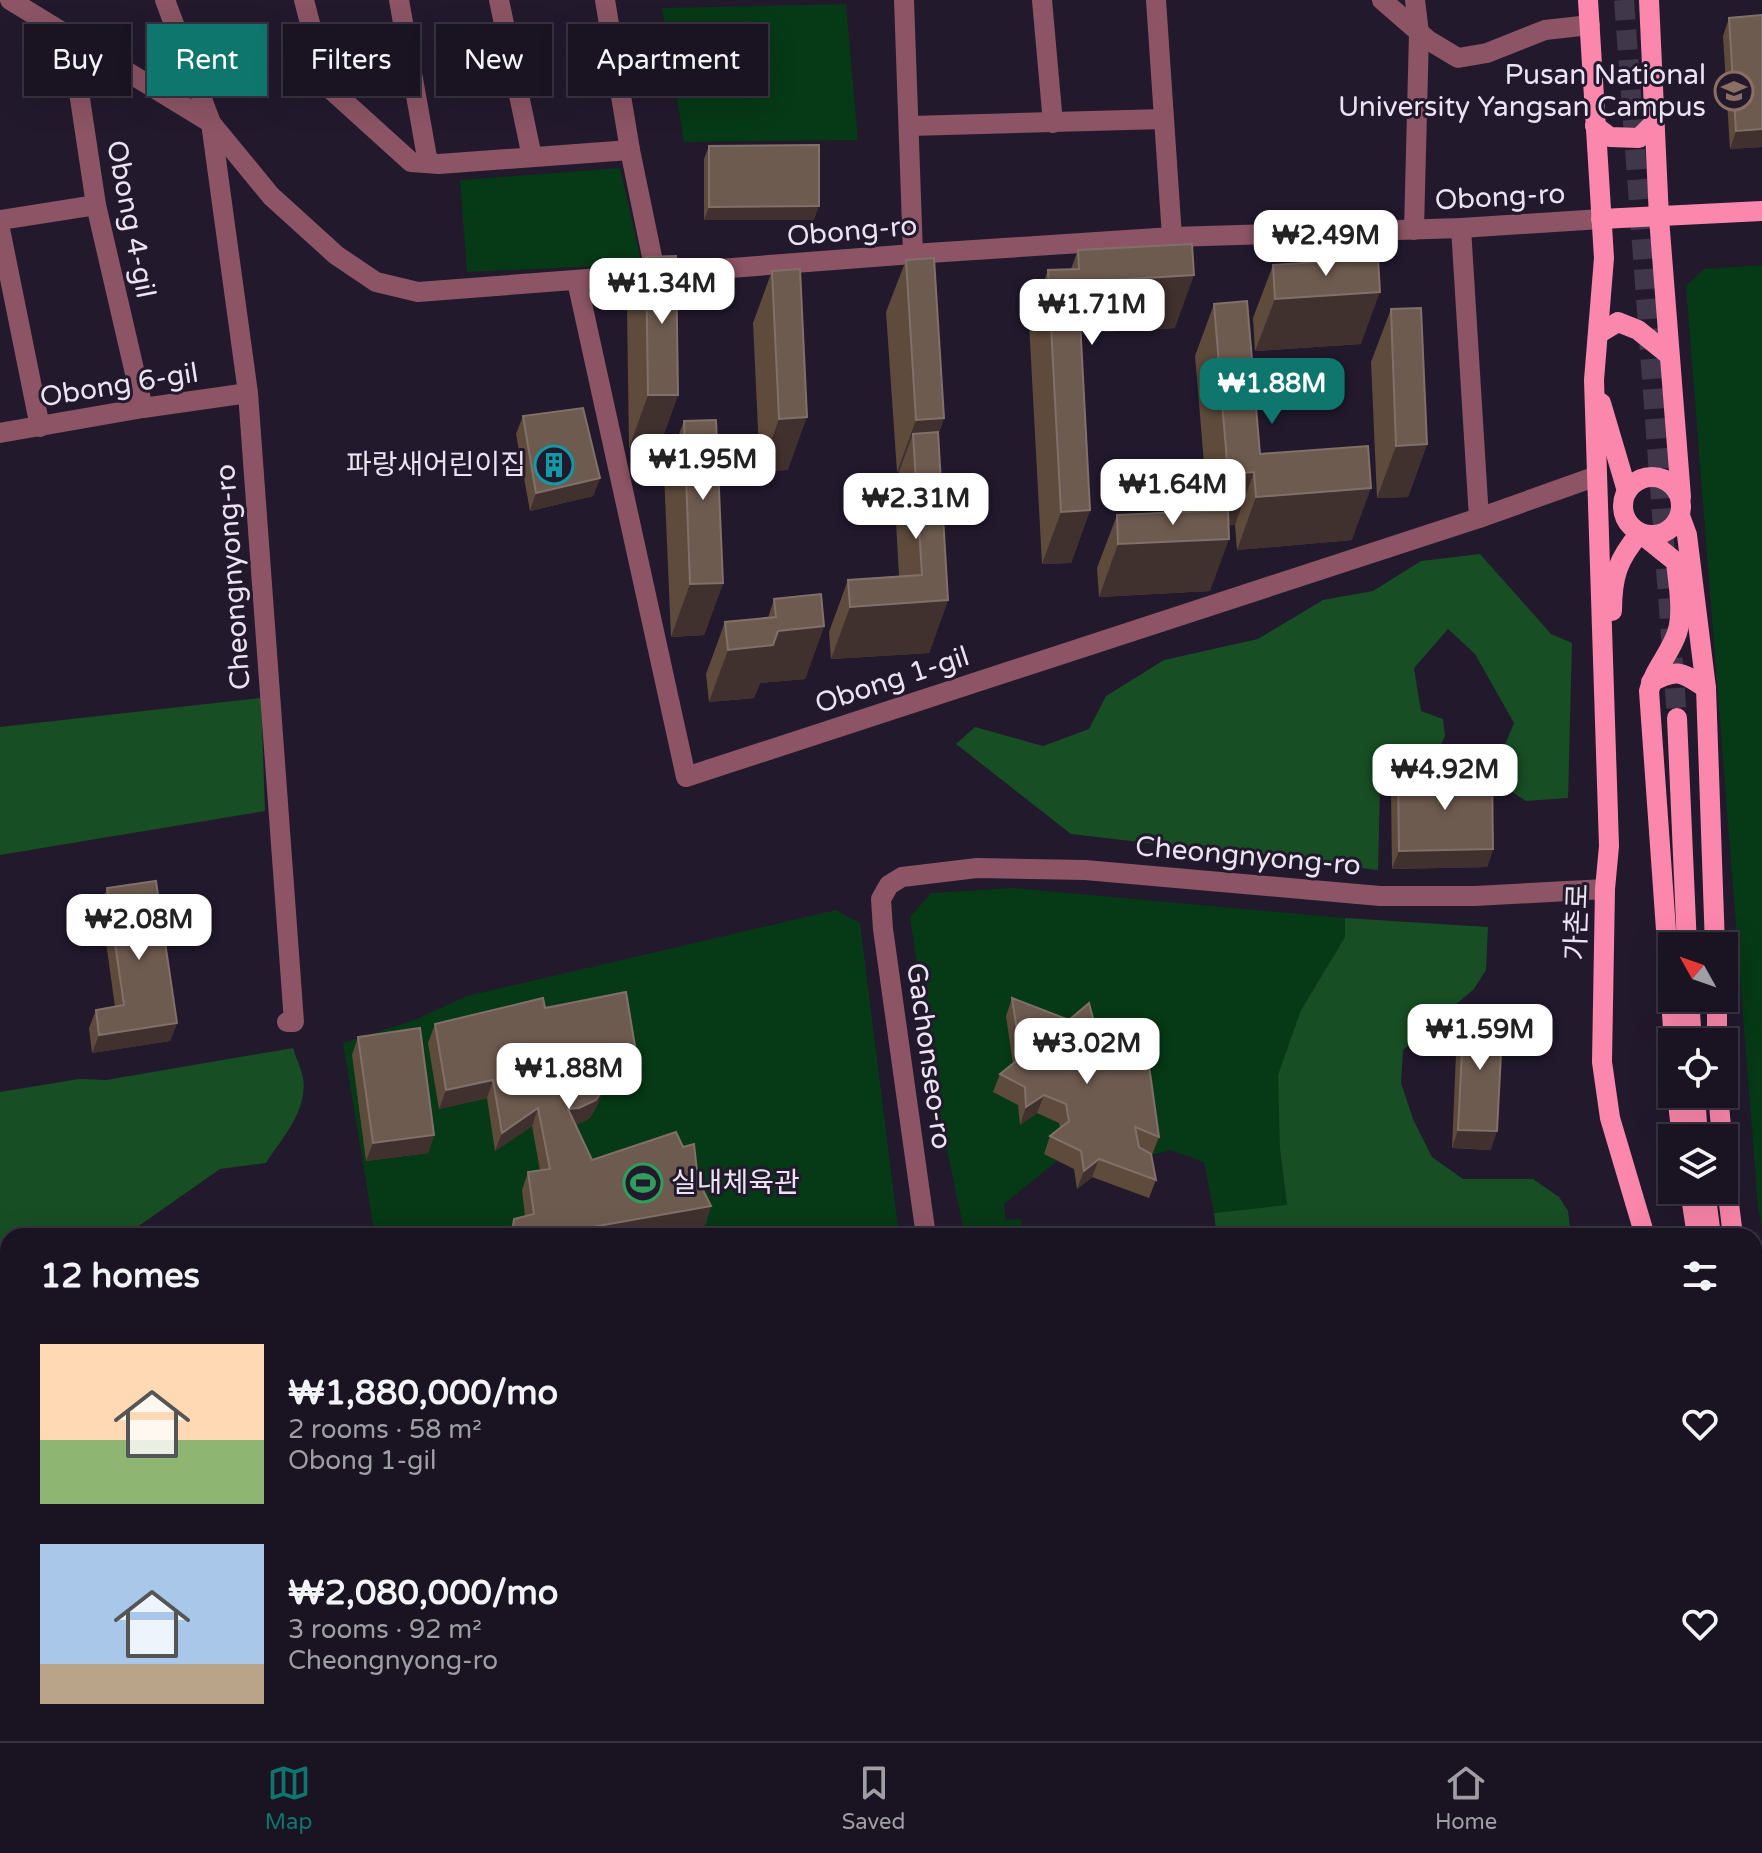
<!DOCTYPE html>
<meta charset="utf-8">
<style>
:root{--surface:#1a1322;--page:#27202f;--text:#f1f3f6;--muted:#9f9ea5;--line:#383240;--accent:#0f766e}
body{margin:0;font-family:"Varela Round","Noto Sans KR",sans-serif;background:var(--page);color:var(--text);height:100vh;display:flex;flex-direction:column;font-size:30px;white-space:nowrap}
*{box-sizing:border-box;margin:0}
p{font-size:26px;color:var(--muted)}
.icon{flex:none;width:44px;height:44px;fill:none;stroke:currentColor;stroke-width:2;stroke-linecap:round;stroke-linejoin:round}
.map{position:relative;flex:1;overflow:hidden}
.details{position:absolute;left:0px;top:1228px;width:1762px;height:514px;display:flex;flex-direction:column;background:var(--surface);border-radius:24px 24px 0 0;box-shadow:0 8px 32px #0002,0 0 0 2px var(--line)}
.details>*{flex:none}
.top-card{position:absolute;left:24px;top:24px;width:800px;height:72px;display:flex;gap:16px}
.needle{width:52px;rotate:310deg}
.controls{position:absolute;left:1658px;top:932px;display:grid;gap:16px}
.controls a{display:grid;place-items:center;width:80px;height:80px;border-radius:0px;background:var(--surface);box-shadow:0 8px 32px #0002,0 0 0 2px var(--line);font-size:40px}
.price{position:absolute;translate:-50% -68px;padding:0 18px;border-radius:16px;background:#fff;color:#222;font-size:26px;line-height:52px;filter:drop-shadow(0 2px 4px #0008)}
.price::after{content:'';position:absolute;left:50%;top:48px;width:24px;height:18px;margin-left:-12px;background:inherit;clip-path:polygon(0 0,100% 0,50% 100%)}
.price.current{background:var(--accent);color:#fff}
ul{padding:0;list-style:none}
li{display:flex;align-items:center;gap:24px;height:200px;padding:0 40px}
li span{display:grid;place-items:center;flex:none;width:224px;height:160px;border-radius:0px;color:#555}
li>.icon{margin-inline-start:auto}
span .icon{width:96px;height:96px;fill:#fffc;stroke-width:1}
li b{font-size:34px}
h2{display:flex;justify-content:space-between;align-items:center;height:96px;padding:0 40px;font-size:34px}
.tag{padding:0 28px;border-radius:0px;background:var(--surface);box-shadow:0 8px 32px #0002,0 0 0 2px var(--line);font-size:28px;line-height:72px}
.tag.current{background:var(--accent);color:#fff}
.tabs{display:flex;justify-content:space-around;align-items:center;height:112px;border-top:2px solid var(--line);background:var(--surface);font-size:22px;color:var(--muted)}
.tabs a{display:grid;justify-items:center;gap:4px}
.tabs .current{color:var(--accent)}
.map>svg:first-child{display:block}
</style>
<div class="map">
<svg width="1762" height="1741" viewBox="0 0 1762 1741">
<rect width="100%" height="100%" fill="#22192d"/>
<!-- green -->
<g fill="#063915">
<path d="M846 4 858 140 684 142 662 8Z"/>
<path d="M620 168 642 264 467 272 460 180Z"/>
<path d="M1762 265V1227L1758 1207 1686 286 1704 269Z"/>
<path d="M1013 888 1345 918V937L1301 1010 1280 1149 1287 1206 1214 1213 1204 1162 1170 1150 1152 1155 1145 1172 1149 1198 1093 1177 1077 1189 1074 1169 1057 1161 1004 1204 1006 1220 1021 1219 1022 1236H965L937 1102 910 917 931 893Z"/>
<path d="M836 910 860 923 899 1236H375L343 1043 412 1021 467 996Z"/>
</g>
<!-- forest -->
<g fill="#174e24">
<path d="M1480 554 1551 634 1572 643 1568 798 1526 801 1491 778 1514 723 1475 654 1448 629 1414 668 1421 711 1443 719 1445 736 1424 780 1380 787 1378 870 1071 834 956 744 975 727 1043 746 1089 729 1106 696 1164 660 1258 639 1323 600 1373 591 1421 561Z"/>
<path d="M261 698 265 811 0 855V727Z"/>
<path d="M1345 918 1488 927 1486 970 1474 989 1403 1050 1401 1083 1413 1119 1432 1157 1463 1179H1533L1559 1197 1568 1211 1571 1236H1209L1216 1230 1214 1213 1287 1205 1280 1149 1278 1075 1301 1010 1345 937Z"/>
<path d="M293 1048C296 1058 301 1068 303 1078 308 1111 282 1138 266 1163L220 1169 133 1230 138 1236H8V1734H485V1741H0V1092L79 1079 106 1080Z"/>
</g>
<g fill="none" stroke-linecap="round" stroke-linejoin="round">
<!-- major-tunnel -->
<path stroke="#40374b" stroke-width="20" stroke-dasharray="20 10" stroke-linecap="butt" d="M1624 0 1677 718"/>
<!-- minor -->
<g stroke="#8c5464" stroke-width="20">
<path d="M10 0 211 123 248 393 294 1022H287"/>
<path d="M165 0 211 123 271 196 336 255 376 282 418 292 913 254 1172 237 1461 228 1601 219"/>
<path d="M304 0 326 85 411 162 439 164 630 150"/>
<path d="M399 0 428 163"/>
<path d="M499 0 532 157"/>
<path d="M605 0 630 150 656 276"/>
<path d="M904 0 913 254"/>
<path d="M1042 0 1053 123"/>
<path d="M1156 0 1172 237"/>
<path d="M1382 0 1428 40 1458 58 1487 53 1545 30 1590 25"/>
<path d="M71 39 96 205 143 408"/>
<path d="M910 126 1164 119"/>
<path d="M0 220 96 205"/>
<path d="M1461 228 1479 518"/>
<path d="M0 229 40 427"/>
<path d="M1414 230 1419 33 1415 0"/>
<path d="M577 281 686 777 1479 518 1597 476"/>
<path d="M0 433 143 408 248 393"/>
<path d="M926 1236 883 929 881 899 889 885 902 877 977 868 1085 870 1380 896H1475L1605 889"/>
<path d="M560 1734 561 1741"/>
<path d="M999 1734 1000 1741"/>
<path d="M1184 1734 1186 1741"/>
</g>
<!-- major -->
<g stroke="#fc87ac" stroke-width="20">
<path d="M1588 0 1604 258 1594 380 1609 846 1605 889 1602 1062 1610 1118 1645 1236"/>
<path d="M1649 0 1659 218 1681 497"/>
<path d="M1595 126 1610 137 1639 138 1654 123"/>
<path d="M1601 219 1762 211"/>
<path d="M1598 334 1618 322 1638 330 1669 355"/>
<path d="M1601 403 1627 491"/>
<circle cx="1652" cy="506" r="29"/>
<path d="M1680 516 1687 535 1706 688 1715 946"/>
<path d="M1612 611C1612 576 1618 559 1640 533L1676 562C1678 583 1684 612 1677 633 1670 654 1654 669 1649 691L1674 1042"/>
<path d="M1651 682C1679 668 1681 672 1706 688"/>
<path d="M1677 718 1687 946"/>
<path d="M1689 998 1692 1042"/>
<path d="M1717 998V1042"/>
<path d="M1677 1094 1682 1138"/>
<path d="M1695 1094 1698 1138"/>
<path d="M1718 1094 1722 1138"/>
<path d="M1724 1163 1733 1236"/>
<path d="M1690 1190 1697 1236"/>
<path d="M1705 1190 1711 1236"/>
<path d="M1754 1329 1762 1354"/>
<path d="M1754 1402 1762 1426"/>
<path d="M1754 1447 1762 1467"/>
<path d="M1538 1741 1540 1734"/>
</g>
</g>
<!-- wall -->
<g fill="#5e4b3c">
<path d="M1729 18 1762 147 1730 149 1723 36Z"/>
<path d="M709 146 814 220H704V159Z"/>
<path d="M1078 250 1175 328 1080 333 1090 510 1071 563 1042 564 1029 323 1048 270 1071 269Z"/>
<path d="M646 257 678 395 659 447 629 448 627 309Z"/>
<path d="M906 260 944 418 938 435 948 600 929 653 831 659 829 632 848 580 899 576 894 486 899 472H897L886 312Z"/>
<path d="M1273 265 1361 344 1255 351 1253 318Z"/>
<path d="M772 271 788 470 760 471 753 323Z"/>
<path d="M1214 304 1260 454 1352 540 1237 550 1235 525H1229L1210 591 1099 597 1097 568 1117 515 1208 511 1195 356Z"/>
<path d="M1391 309 1427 444 1408 497 1377 498 1371 362Z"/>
<path d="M523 416 600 478 593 496 530 511 516 434Z"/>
<path d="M684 421 723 583 704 635 671 637 664 473Z"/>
<path d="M774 599 824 626 805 679 760 683 754 698 709 702 706 674 725 622 768 618Z"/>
<path d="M1398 774 1493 849 1487 867 1392 869 1391 792Z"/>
<path d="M107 888 177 1023 170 1041 92 1053 89 1028 96 1010 115 1007 101 906Z"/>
<path d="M1012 998 1069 1020 1094 1022 1106 1047 1104 1049 1159 1137 1152 1155 1151 1154 1156 1180 1149 1198 1092 1177 1077 1189 1074 1169 1044 1154 1050 1136 1060 1128 1059 1123 1037 1113 1020 1125 1018 1105 993 1092 1000 1074 1013 1064 1006 1016Z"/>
<path d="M1464 1012 1491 1150 1452 1148 1457 1030Z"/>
<path d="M435 1024 635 1046 629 1065 605 1077 598 1104 590 1118 576 1125 592 1160 698 1180 711 1206 705 1225 639 1236H508L514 1219 525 1216 522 1190 528 1172 540 1170 532 1126 495 1151 487 1098 439 1109 428 1043Z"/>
<path d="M358 1037 434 1135 428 1153 366 1161 352 1055Z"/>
<path d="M672 1734H732L733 1741H669Z"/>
<path d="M842 1734H914L843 1740Z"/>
<path d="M1289 1734H1329L1327 1741H1290Z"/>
</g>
<!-- shaded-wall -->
<g fill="#40302e">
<path d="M1762 129V147L1730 149 1736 131Z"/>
<path d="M819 206 814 220H704L709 207Z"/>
<path d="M1194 275 1175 328 1059 334 1078 282Z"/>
<path d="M1380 292 1361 344 1255 351 1275 299Z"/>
<path d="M648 395H678L659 447 629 448Z"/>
<path d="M807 417 788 470 760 471 779 419Z"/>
<path d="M944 418 925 470 913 434 899 472H897L916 420Z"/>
<path d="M1427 444 1408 497 1377 498 1396 446Z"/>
<path d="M1254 472 1235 525 1209 527 1228 474Z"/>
<path d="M600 478 593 496 530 511 536 493Z"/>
<path d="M1371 488 1352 540 1237 550 1256 497Z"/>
<path d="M1090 510 1071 563 1042 564 1061 512Z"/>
<path d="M1229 539 1210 591 1099 597 1118 544Z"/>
<path d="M723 583 704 635 671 637 690 584Z"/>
<path d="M948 600 929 653 831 659 850 607Z"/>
<path d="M824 626 805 679 760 683 754 698 709 702 728 650 778 631Z"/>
<path d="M1493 849 1487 867 1392 869 1399 851Z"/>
<path d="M177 1023 170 1041 92 1053 99 1035Z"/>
<path d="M1112 1029 1106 1047 1091 1063 1097 1045Z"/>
<path d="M635 1046 629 1065 597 1081 604 1063Z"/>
<path d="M493 1080 487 1098 439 1109 446 1090Z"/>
<path d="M605 1086 598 1104 590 1118 572 1127 568 1109Z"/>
<path d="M1044 1095 1037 1113 1020 1125 1026 1107Z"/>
<path d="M538 1108 532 1126 495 1151 502 1133Z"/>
<path d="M1458 1130 1497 1131 1491 1150 1452 1148Z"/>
<path d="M434 1135 428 1153 366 1161 373 1143Z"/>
<path d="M1099 1159 1092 1177 1077 1189 1084 1171Z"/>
<path d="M711 1206 705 1225 639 1236H563L564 1232Z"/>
<path d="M1303 1734H1329L1327 1741H1301Z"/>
<path d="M1439 1734H1465L1463 1739 1437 1741Z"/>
</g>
<!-- building -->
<g fill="#6e5b4f" stroke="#817069" stroke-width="2">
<path d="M1762 15V129L1736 131 1729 18Z"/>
<path d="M819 145V206L709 207V146Z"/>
<path d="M1192 244 1194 275 1078 282 1090 510 1061 512 1048 270 1079 269 1078 250Z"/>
<path d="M676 256 678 395H648L646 257Z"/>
<path d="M934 258 944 418 916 420 906 260Z"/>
<path d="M1378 258 1380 292 1275 299 1273 265Z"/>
<path d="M800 269 807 417 779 419 772 271Z"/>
<path d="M1247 301 1260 454 1368 446 1371 488 1256 497 1254 472 1228 474 1214 304Z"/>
<path d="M1421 308 1427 444 1396 446 1391 309Z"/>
<path d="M583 408 600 478 536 493 523 416Z"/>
<path d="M716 420 723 583 690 584 684 421Z"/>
<path d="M938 432 948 600 850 607 848 580 922 575 913 434Z"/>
<path d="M1228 510 1229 539 1118 544 1117 515Z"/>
<path d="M821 594 824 626 778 631 773 645 728 650 725 622 776 617 774 599Z"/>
<path d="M1492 773 1493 849 1399 851 1398 774Z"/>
<path d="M156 881 177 1023 99 1035 96 1010 124 1005 107 888Z"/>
<path d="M626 992 635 1046 604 1063 605 1086 596 1100 579 1108 568 1109 592 1160 676 1132 683 1147 694 1144 698 1180 711 1206 564 1232 565 1236H512L514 1219 534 1214 528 1172 550 1169 538 1108 502 1133 493 1080 446 1090 435 1024 543 998 545 1008Z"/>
<path d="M1012 998 1069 1020 1089 1003 1094 1022 1112 1029 1097 1045 1125 1064 1146 1044 1159 1137 1135 1127 1139 1147 1151 1154 1156 1180 1099 1159 1084 1171 1081 1151 1050 1136 1069 1121 1066 1104 1044 1095 1026 1107 1025 1087 1000 1074 1021 1057Z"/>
<path d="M1464 1012 1503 1014 1497 1131 1458 1130Z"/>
<path d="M420 1028 434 1135 373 1143 358 1037Z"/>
<path d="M703 1734H732L733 1741H705Z"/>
<path d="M879 1734H914L924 1741H837Z"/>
</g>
<!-- icons -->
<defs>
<g id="university-ring" transform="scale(2)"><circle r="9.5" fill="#22192d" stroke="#8d6e63" stroke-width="1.5"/><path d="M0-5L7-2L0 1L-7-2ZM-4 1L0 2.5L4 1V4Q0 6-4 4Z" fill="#8d6e63"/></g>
<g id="building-ring" transform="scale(2)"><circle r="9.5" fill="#22192d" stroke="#0f9aa8" stroke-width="1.5"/><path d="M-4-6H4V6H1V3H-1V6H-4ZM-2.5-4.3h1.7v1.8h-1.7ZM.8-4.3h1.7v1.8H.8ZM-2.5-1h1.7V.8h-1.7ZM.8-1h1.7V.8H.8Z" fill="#0f9aa8"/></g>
<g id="stadium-ring" transform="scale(2)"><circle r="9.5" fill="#22192d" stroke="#2e9e5b" stroke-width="1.5"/><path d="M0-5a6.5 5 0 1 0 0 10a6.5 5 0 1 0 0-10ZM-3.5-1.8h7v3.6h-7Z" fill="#2e9e5b"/></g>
</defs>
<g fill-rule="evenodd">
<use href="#university-ring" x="1734" y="91"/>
<use href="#building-ring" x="554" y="465"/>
<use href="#stadium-ring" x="643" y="1183"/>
</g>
<g text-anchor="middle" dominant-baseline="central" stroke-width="6" stroke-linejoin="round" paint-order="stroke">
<!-- poi labels -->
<g font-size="28" fill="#eae4f2" stroke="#22192d" text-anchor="end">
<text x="1706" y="75">Pusan National<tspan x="1706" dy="32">University Yangsan Campus</tspan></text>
<text x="526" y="465">파랑새어린이집</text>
<text x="671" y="1183" text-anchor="start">실내체육관</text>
</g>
<!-- street labels -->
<g font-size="28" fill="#eae4f2" stroke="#22192d">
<text transform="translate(1500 197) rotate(-3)">Obong-ro</text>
<text transform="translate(131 219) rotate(79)">Obong 4-gil</text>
<text transform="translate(852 231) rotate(-5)">Obong-ro</text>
<text transform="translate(119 385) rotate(-9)">Obong 6-gil</text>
<text transform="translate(233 577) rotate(-94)">Cheongnyong-ro</text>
<text transform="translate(892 680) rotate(-18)">Obong 1-gil</text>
<text transform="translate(1248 856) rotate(5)">Cheongnyong-ro</text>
<text transform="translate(1577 922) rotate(-88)">가촌로</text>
<text transform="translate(929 1056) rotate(82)">Gachonseo-ro</text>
</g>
</g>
</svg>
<div class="controls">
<a><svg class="needle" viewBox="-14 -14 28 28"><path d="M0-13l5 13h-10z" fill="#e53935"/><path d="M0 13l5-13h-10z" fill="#9f9ea5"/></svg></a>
<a><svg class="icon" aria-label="locate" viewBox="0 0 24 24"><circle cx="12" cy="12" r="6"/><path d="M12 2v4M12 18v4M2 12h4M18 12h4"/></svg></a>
<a><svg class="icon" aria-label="layers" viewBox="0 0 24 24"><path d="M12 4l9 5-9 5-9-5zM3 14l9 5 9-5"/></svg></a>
</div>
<b class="price" style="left:1326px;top:278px">₩2.49M</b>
<b class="price" style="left:662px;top:326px">₩1.34M</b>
<b class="price" style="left:1092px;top:347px">₩1.71M</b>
<b class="price current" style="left:1272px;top:426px">₩1.88M</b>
<b class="price" style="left:703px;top:502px">₩1.95M</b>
<b class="price" style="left:1173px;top:527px">₩1.64M</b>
<b class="price" style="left:916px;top:541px">₩2.31M</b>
<b class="price" style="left:1445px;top:812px">₩4.92M</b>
<b class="price" style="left:139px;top:962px">₩2.08M</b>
<b class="price" style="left:1480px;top:1072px">₩1.59M</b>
<b class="price" style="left:1087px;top:1086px">₩3.02M</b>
<b class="price" style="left:569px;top:1111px">₩1.88M</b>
<div class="top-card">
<a class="tag">Buy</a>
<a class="tag current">Rent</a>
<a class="tag">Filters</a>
<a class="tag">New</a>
<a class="tag">Apartment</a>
</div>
<section class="details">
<h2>12 homes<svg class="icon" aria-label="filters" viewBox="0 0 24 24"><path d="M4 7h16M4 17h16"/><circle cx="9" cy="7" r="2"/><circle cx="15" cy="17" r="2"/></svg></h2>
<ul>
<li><span style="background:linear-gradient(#ffd9b3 60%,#8fb573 0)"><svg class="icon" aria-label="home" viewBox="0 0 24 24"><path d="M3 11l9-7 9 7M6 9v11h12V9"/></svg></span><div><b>₩1,880,000/mo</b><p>2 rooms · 58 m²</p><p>Obong 1-gil</p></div><svg class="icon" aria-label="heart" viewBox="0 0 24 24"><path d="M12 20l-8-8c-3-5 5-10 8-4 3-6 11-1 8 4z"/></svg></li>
<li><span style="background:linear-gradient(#a9c7e8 75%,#b9a48a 0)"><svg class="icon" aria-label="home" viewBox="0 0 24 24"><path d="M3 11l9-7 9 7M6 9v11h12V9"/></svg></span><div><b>₩2,080,000/mo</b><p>3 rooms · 92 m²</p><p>Cheongnyong-ro</p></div><svg class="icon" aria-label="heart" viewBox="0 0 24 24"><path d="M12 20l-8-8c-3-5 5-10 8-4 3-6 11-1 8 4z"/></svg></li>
</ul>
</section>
</div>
<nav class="tabs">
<a class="current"><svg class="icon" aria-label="map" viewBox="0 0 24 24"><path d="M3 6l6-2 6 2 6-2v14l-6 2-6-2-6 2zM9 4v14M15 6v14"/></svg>Map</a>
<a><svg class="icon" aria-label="saved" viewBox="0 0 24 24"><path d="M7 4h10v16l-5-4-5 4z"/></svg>Saved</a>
<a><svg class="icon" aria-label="home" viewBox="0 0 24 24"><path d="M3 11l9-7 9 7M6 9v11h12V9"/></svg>Home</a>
</nav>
